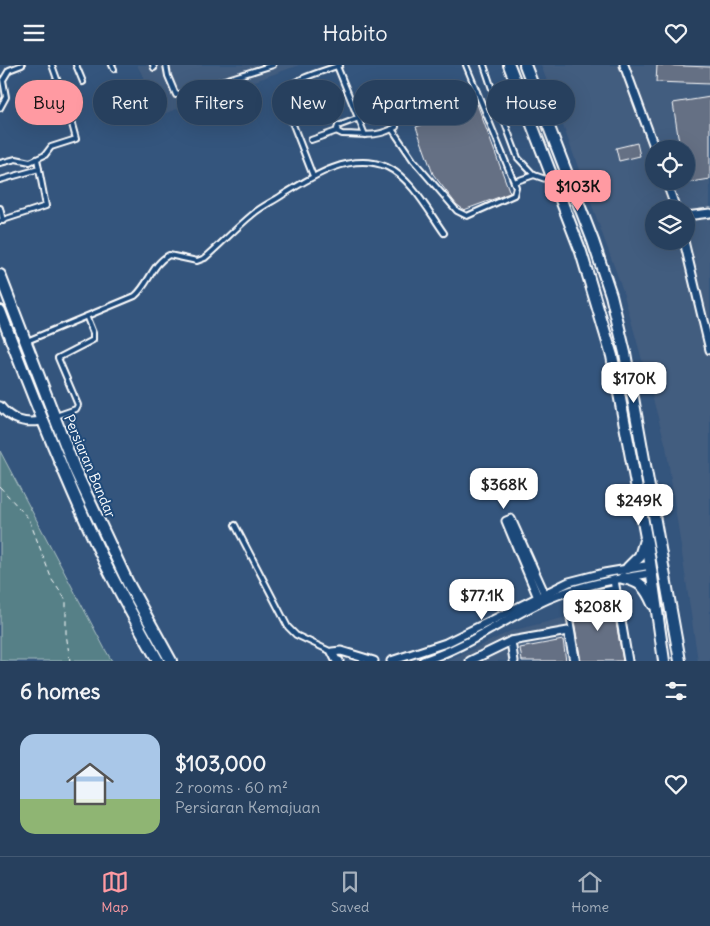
<!DOCTYPE html>
<meta charset="utf-8">
<style>
:root{--surface:#27405e;--page:#334b67;--text:#f1f3f6;--muted:#a4afbc;--line:#435973;--accent:#ff9aa2}
body{margin:0;font-family:Delius,sans-serif;background:var(--page);color:var(--text);height:100vh;display:flex;flex-direction:column;font-size:19px;white-space:nowrap}
*{box-sizing:border-box;margin:0}
p{font-size:16px;color:var(--muted)}
.icon{flex:none;width:28px;height:28px;fill:none;stroke:currentColor;stroke-width:2;stroke-linecap:round;stroke-linejoin:round}
.map{position:relative;height:596px;overflow:hidden}
.panel{display:flex;flex-direction:column;background:var(--surface);flex:1}
.panel>*{flex:none}
.hud{position:absolute;left:15px;top:15px;width:680px;height:45px;display:flex;gap:10px}
.fabs{position:absolute;left:645px;top:75px;display:grid;gap:10px}
.fabs a{display:grid;place-items:center;width:50px;height:50px;border-radius:50%;background:var(--surface);box-shadow:0 5px 20px #0002,0 0 0 1px var(--line);font-size:25px}
.price{position:absolute;translate:-50% -42px;padding:0 11px;border-radius:10px;background:#fff;color:#222;font-size:16px;line-height:32px;filter:drop-shadow(0 1px 2px #0008)}
.price::after{content:'';position:absolute;left:50%;top:30px;width:15px;height:11px;margin-left:-8px;background:inherit;clip-path:polygon(0 0,100% 0,50% 100%)}
.price.active{background:var(--accent);color:#111}
ul{padding:0;list-style:none}
li{display:flex;align-items:center;gap:15px;height:125px;padding:0 20px}
li span{display:grid;place-items:center;flex:none;width:140px;height:100px;border-radius:15px;color:#555}
li>.icon{margin-inline-start:auto}
span .icon{width:60px;height:60px;fill:#fffc;stroke-width:1}
li b{font-size:21px}
h2{display:flex;justify-content:space-between;align-items:center;height:60px;padding:0 20px;font-size:21px}
.pill{padding:0 18px;border-radius:22px;background:var(--surface);box-shadow:0 5px 20px #0002,0 0 0 1px var(--line);font-size:18px;line-height:45px}
.pill.active{background:var(--accent);color:#111}
header{display:flex;justify-content:space-between;align-items:center;height:65px;padding:0 20px;background:var(--surface);font-size:22px;font-weight:600}
.menu{display:flex;justify-content:space-around;align-items:center;height:70px;border-top:1px solid var(--line);background:var(--surface);font-size:14px;color:var(--muted)}
.menu a{display:grid;justify-items:center;gap:2px}
.menu .active{color:var(--accent)}
.map>svg:first-child{display:block}
</style>
<header><svg class="icon" aria-label="menu" viewBox="0 0 24 24"><path d="M4 6h16M4 12h16M4 18h16"/></svg>Habito<svg class="icon" aria-label="heart" viewBox="0 0 24 24"><path d="M12 20l-8-8c-3-5 5-10 8-4 3-6 11-1 8 4z"/></svg></header>
<div class="map">
<svg width="710" height="596" viewBox="0 0 710 596">
<rect width="100%" height="100%" fill="#34557d"/>
<filter id="ink" filterUnits="userSpaceOnUse"><feTurbulence type="fractalNoise" baseFrequency=".02" numOctaves="2"/><feDisplacementMap in="SourceGraphic" scale="10" xChannelSelector="R" yChannelSelector="G"/><feConvolveMatrix kernelMatrix="1 2 1 2 8 2 1 2 1" color-interpolation-filters="sRGB"/></filter>
<g filter="url(#ink)">
<!-- built -->
<g fill="#435d7f" fill-rule="evenodd">
<path d="M137 0H299L163 49Z"/>
<path d="M541 0H710V596H698L666 381 622 223ZM654 84H686V116H654ZM654 144H686V176H654Z"/>
<path d="M615 532 625 596H448L511 566 571 551 578 539Z"/>
</g>
<!-- green -->
<path fill="#578087" stroke="#abc0c3" d="M0 386 106 586 112 596H0Z"/>
<!-- building -->
<g fill="#656f84" stroke="#fff">
<path d="M657 0 710 2V19L656 17Z"/>
<path d="M710 32V114L686 118V84H680L673 38Z"/>
<path d="M477 39 510 128 464 145 456 139 433 109 416 62Z"/>
<path d="M637 78 640 91 619 96 616 83Z"/>
<path d="M612 535 623 596H581L573 550 580 540Z"/>
<path d="M563 575 566 596H522L520 583Z"/>
</g>
<g fill="none" stroke-linecap="round" stroke-linejoin="round">
<!-- lane casing -->
<g stroke="#fff" stroke-width="8">
<g id="lane">
<path d="M76 0 83 17"/>
<path d="M112 0 114 4"/>
<path d="M153 0 154 3"/>
<path d="M166 0 168 11 176 30 273 0"/>
<path d="M466 0 514 117 534 110"/>
<path d="M484 0 491 21 518 93 534 110 551 116"/>
<path d="M337 1 365 70"/>
<path d="M0 43 6 32 3 15 9 5 22 0"/>
<path d="M383 44 391 45 396 59V62C377 73 363 69 342 69L338 67 337 64 338 61Z"/>
<path d="M395 56 477 27"/>
<path d="M392 64 413 95 457 146 467 151 514 130 516 122 514 117"/>
<path d="M311 75 337 66"/>
<path d="M0 98 16 94 30 97 45 90 51 82 76 74 69 48 52 0"/>
<path d="M313 111 285 39 284 26C295 13 324 6 340 0"/>
<path d="M0 115 39 104"/>
<path d="M0 143 3 156"/>
<path d="M0 156 46 141 37 94"/>
<path d="M27 276 135 231C149 219 152 199 169 190L197 196 205 193C221 179 236 163 253 149 261 142 272 137 281 131 311 112 350 86 387 102 411 113 429 147 444 168"/>
<path d="M56 351 76 344 78 340 58 293 93 275V268L87 253"/>
<path d="M235 460 288 562 296 570 332 587"/>
<path d="M578 536 597 534 598 531 616 527"/>
<path d="M577 596 569 549 581 530 615 523"/>
</g>
</g>
<!-- street casing -->
<g stroke="#fff" stroke-width="11">
<g id="street">
<path d="M624 0 655 84"/>
<path d="M666 116 676 144"/>
<path d="M686 151 710 148"/>
<path d="M684 176 710 285"/>
<path d="M0 341C11 355 24 359 41 356"/>
<path d="M614 515 628 596"/>
<path d="M539 535 506 456 511 454 546 532"/>
<path d="M511 576 514 596"/>
<path d="M339 596 336 595 332 587 341 586 374 596"/>
<path d="M391 596 446 578 569 517 604 508 651 500"/>
<path d="M423 596C468 582 505 553 548 534 581 520 617 514 652 508"/>
<path d="M470 596 511 576 568 566 574 596"/>
</g>
</g>
<!-- secondary casing -->
<g stroke="#fff" stroke-width="14">
<g id="secondary">
<path d="M509 0 581 187 612 291 648 483 664 596"/>
<path d="M525 0 593 176 611 230 625 288 680 596"/>
<path d="M0 210 75 405 128 518 171 596"/>
<path d="M0 246C33 333 67 419 107 502 123 534 141 565 158 596"/>
<path d="M628 503 640 491 645 475"/>
<path d="M623 513C641 516 646 523 653 539"/>
</g>
</g>
<!-- path -->
<path stroke="#fff" stroke-width="1" stroke-dasharray="5 4" stroke-linecap="butt" d="M0 422 29 454 52 515 66 535V568L70 596"/>
<!-- lane -->
<use href="#lane" stroke="#1f4a7a" stroke-width="4"/>
<!-- street -->
<use href="#street" stroke="#1f4a7a" stroke-width="7"/>
<!-- secondary -->
<use href="#secondary" stroke="#1f4a7a" stroke-width="10"/>
</g>
</g>
<g text-anchor="middle" dominant-baseline="central" stroke-width="4" stroke-linejoin="round" paint-order="stroke">
<!-- street labels -->
<g font-size="14" fill="#fff" stroke="#1f4a7a">
<text transform="translate(90 401) rotate(67)">Persiaran Bandar</text>
</g>
</g>
</svg>
<div class="fabs">
<a><svg class="icon" aria-label="locate" viewBox="0 0 24 24"><circle cx="12" cy="12" r="6"/><path d="M12 2v4M12 18v4M2 12h4M18 12h4"/></svg></a>
<a><svg class="icon" aria-label="layers" viewBox="0 0 24 24"><path d="M12 4l9 5-9 5-9-5zM3 14l9 5 9-5"/></svg></a>
</div>
<b class="price active" style="left:578px;top:147px">$103K</b>
<b class="price" style="left:634px;top:339px">$170K</b>
<b class="price" style="left:504px;top:445px">$368K</b>
<b class="price" style="left:639px;top:461px">$249K</b>
<b class="price" style="left:482px;top:556px">$77.1K</b>
<b class="price" style="left:598px;top:567px">$208K</b>
<div class="hud">
<a class="pill active">Buy</a>
<a class="pill">Rent</a>
<a class="pill">Filters</a>
<a class="pill">New</a>
<a class="pill">Apartment</a>
<a class="pill">House</a>
</div>
</div>
<section class="panel">
<h2>6 homes<svg class="icon" aria-label="filters" viewBox="0 0 24 24"><path d="M4 7h16M4 17h16"/><circle cx="9" cy="7" r="2"/><circle cx="15" cy="17" r="2"/></svg></h2>
<ul>
<li><span style="background:linear-gradient(#a9c7e8 65%,#8fb573 0)"><svg class="icon" aria-label="home" viewBox="0 0 24 24"><path d="M3 11l9-7 9 7M6 9v11h12V9"/></svg></span><div><b>$103,000</b><p>2 rooms · 60 m²</p><p>Persiaran Kemajuan</p></div><svg class="icon" aria-label="heart" viewBox="0 0 24 24"><path d="M12 20l-8-8c-3-5 5-10 8-4 3-6 11-1 8 4z"/></svg></li>
</ul>
</section>
<nav class="menu">
<a class="active"><svg class="icon" aria-label="map" viewBox="0 0 24 24"><path d="M3 6l6-2 6 2 6-2v14l-6 2-6-2-6 2zM9 4v14M15 6v14"/></svg>Map</a>
<a><svg class="icon" aria-label="saved" viewBox="0 0 24 24"><path d="M7 4h10v16l-5-4-5 4z"/></svg>Saved</a>
<a><svg class="icon" aria-label="home" viewBox="0 0 24 24"><path d="M3 11l9-7 9 7M6 9v11h12V9"/></svg>Home</a>
</nav>
